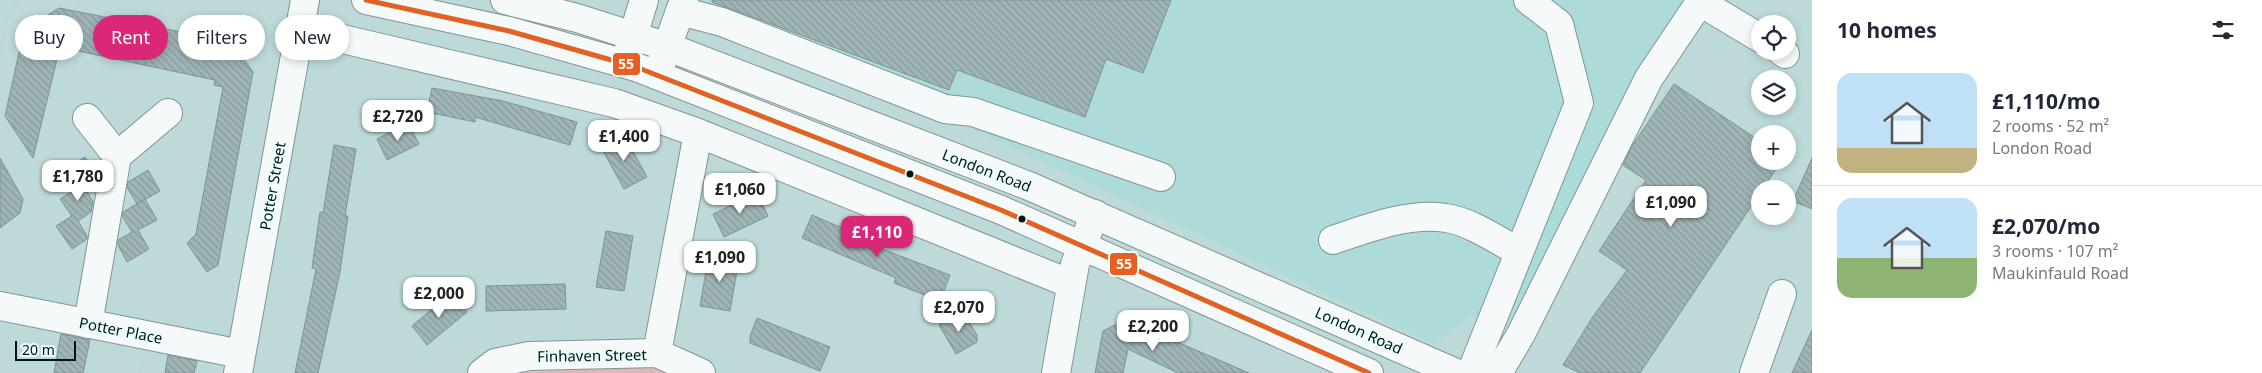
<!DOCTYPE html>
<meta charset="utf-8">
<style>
:root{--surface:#fff;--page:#f6f6f7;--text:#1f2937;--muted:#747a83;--line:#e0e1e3;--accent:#db2777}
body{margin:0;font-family:"Noto Sans",sans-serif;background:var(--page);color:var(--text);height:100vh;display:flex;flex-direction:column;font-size:19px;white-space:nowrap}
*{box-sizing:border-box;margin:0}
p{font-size:16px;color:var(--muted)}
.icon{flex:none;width:28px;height:28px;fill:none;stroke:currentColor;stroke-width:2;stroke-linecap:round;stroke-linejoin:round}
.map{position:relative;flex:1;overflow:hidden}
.drawer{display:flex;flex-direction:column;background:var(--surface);width:450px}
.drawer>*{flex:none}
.top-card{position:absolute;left:15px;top:15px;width:475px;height:45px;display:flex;gap:10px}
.tools{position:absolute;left:1751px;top:15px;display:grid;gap:10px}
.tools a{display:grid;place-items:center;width:45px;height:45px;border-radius:50%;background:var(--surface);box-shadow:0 2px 8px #0003;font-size:25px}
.scale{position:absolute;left:15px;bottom:12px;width:61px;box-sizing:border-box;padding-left:5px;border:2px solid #031415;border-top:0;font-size:14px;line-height:18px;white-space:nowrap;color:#031415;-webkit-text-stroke:4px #ebfffe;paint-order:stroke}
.price{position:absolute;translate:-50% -42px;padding:0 11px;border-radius:10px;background:#fff;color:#222;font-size:16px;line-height:32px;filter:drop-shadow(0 1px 2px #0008)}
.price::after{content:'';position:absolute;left:50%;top:30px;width:15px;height:11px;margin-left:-8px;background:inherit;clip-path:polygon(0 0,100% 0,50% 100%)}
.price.on{background:var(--accent);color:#fff}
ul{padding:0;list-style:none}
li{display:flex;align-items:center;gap:15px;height:125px;padding:0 25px}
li+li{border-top:1px solid var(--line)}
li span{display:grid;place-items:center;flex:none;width:140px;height:100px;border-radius:15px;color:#555}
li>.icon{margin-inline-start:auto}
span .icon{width:60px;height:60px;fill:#fffc;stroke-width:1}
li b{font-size:21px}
h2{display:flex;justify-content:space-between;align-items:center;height:60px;padding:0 25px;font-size:21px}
.chip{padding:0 18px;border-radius:22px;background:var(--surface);box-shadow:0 2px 8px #0003;font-size:18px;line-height:45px}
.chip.on{background:var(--accent);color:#fff}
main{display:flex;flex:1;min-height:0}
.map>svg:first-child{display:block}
</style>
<main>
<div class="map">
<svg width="1812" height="373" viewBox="0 0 1812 373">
<defs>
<pattern id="park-crowns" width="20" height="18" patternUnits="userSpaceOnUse" patternTransform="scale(1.25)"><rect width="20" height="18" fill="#dfb7ba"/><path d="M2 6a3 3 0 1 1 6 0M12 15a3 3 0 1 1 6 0" fill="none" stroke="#be9c9f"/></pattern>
<pattern id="building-back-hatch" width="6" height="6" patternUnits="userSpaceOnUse" patternTransform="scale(1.25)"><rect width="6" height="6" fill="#a0b5b7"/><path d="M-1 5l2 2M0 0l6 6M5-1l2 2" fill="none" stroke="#889b9c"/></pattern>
</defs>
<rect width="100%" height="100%" fill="#bdd9d9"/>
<!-- built -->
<path fill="#acdbda" d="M695 0H1684L1504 332 1471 315 1434 344Z"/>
<!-- park -->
<path fill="url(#park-crowns)" d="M639 366 663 370 672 373H514Z"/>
<!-- building -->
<g fill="url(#building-back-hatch)" stroke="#7e9395">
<path d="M712 0H1171L1143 73 1106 59 1085 117 957 70 949 90 712 2Z"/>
<path d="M59 8 232 42 253 72 218 265 207 272 187 243 196 234 223 87 214 85 215 80 64 48 63 56 58 55 33 158 5 116 24 30Z"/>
<path d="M1674 84 1760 141V161H1781L1763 189H1760V193L1640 373H1580L1563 365 1592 318 1627 270 1599 251 1646 180 1623 165 1632 146Z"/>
<path d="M432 88 503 101 577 122 570 145 475 117V122L427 112Z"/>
<path d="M408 123 419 144 387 160 377 139Z"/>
<path d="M624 135 647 177 624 189 601 147Z"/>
<path d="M334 145 356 149 345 216H348L340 272 318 373H295L316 269 312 268 320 212 323 213Z"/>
<path d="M85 157 98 176 97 183 86 190 93 202 91 212 78 221 87 236V239L72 249 56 226 72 216 60 199 78 188 66 170Z"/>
<path d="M0 158 23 199 20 213 0 228Z"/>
<path d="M1812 158V209L1793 201Z"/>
<path d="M148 170 160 191 137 204 127 187 128 182Z"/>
<path d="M757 193 768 216 724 237 713 214Z"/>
<path d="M145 199 157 220 138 230 149 249 127 262 118 245V240L132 232 122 216 123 212Z"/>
<path d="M812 215 884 246 882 249 950 275 940 301 894 283 896 278 802 238Z"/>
<path d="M606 231 633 236 624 291 596 287Z"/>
<path d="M709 254 739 259 730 311 700 306Z"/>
<path d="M565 284 566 309 486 311V286Z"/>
<path d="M451 293 467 312 427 345 412 326Z"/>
<path d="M962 311 977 335V342L956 354 939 325Z"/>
<path d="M757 318 830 347 820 371 750 343V336Z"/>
<path d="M1128 318 1161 335 1249 373H1178L1128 349 1123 373H1095L1103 331Z"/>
<path d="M1812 330V373H1792Z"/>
<path d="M61 334 90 340 83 373H54Z"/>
<path d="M168 355 197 361 194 373H165Z"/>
</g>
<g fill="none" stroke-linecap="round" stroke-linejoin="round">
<!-- minor casing -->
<g stroke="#809595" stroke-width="30">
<g id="minor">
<path d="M680 11 722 22 945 109 973 112 1161 177"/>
<path d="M300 29 614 103 698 133 1071 284"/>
<path d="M1781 51 1785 54"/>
<path d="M625 63 644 0"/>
<path d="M657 75 684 0"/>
<path d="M87 118 117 156"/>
<path d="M1333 240C1368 228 1409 212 1446 218 1469 221 1499 241 1519 252"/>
<path d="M0 306 241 354"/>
<path d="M88 324 117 156 168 113"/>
<path d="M657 353 698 133"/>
<path d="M238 373 305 0"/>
<path d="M482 373 495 363 529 356 657 353 701 373"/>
<path d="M1056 373 1075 264 1095 214"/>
<path d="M1471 373 1579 103 1559 24 1528 0"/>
<path d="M1498 373 1521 334 1649 78 1700 2 1760 38"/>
<path d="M1754 373 1782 294"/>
</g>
</g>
<!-- major casing -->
<g stroke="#809595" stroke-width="30">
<g id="major">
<path d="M366 0 509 31 636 67 1001 210 1369 373"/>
<path d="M505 0 577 18 668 47 1029 186 1456 373"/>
</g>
</g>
<!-- path -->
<g stroke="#c6cece" stroke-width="3" stroke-dasharray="2.5 2.5" stroke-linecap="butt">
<path d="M77 0 275 37"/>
<path d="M0 54 7 19 20 0"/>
<path d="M140 373 142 359"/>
</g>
<!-- minor -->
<use href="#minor" stroke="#f5f9f9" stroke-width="28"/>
<!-- major -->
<use href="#major" stroke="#f5f9f9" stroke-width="28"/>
<!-- bus-1 casing -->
<g stroke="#ebfffe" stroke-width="9">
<path id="bus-1" d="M366 0 509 31 636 67 1001 210 1369 373"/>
</g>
<!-- bus-1 -->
<use href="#bus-1" stroke="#e66121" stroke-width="5"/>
</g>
<!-- markers -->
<g fill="#031415" stroke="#ebfffe" stroke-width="2">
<circle cx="910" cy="174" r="4.5"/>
<circle cx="1022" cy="219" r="4.5"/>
</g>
<g text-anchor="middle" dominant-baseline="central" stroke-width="4" stroke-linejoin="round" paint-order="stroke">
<!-- street labels -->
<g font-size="15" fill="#031415" stroke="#ebfffe">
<text transform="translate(987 170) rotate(21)">London Road</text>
<text transform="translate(272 186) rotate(-80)">Potter Street</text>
<text transform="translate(121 330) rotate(11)">Potter Place</text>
<text transform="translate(1359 330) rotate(24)">London Road</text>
<text transform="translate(592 355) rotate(-1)">Finhaven Street</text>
</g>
</g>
<g stroke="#ebfffe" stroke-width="2">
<rect x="612" y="52" width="29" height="24" rx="5" fill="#e66121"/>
<rect x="1109" y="252" width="29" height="24" rx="5" fill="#e66121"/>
</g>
<g font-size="14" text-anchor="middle" font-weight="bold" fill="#fff">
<text x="626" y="69">55</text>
<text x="1124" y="269">55</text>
</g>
</svg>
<div class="tools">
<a><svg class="icon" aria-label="locate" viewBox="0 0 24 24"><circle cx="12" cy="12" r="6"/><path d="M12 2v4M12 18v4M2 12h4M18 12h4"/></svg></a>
<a><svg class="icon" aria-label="layers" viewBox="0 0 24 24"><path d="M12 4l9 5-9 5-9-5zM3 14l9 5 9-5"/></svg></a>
<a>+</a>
<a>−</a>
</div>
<div class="scale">20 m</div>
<b class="price" style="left:398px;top:142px">£2,720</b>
<b class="price" style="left:624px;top:162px">£1,400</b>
<b class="price" style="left:78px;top:202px">£1,780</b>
<b class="price" style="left:740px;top:215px">£1,060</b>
<b class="price" style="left:1671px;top:228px">£1,090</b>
<b class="price on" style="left:877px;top:258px">£1,110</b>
<b class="price" style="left:720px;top:283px">£1,090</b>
<b class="price" style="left:439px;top:319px">£2,000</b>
<b class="price" style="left:959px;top:333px">£2,070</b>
<b class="price" style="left:1153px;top:352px">£2,200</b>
<div class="top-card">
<a class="chip">Buy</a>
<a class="chip on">Rent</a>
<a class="chip">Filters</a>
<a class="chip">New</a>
</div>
</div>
<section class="drawer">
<h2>10 homes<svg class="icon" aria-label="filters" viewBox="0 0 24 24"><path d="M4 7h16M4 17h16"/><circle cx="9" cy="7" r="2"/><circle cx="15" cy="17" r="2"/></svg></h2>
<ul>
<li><span style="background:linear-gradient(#bfe0f5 75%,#c2b280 0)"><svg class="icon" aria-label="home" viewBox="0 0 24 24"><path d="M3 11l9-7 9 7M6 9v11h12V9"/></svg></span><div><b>£1,110/mo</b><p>2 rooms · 52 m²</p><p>London Road</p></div></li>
<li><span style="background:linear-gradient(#bfe0f5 60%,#8fb573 0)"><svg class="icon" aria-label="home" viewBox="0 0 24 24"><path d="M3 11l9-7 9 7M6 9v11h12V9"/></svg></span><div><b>£2,070/mo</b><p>3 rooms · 107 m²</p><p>Maukinfauld Road</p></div></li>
</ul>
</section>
</main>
